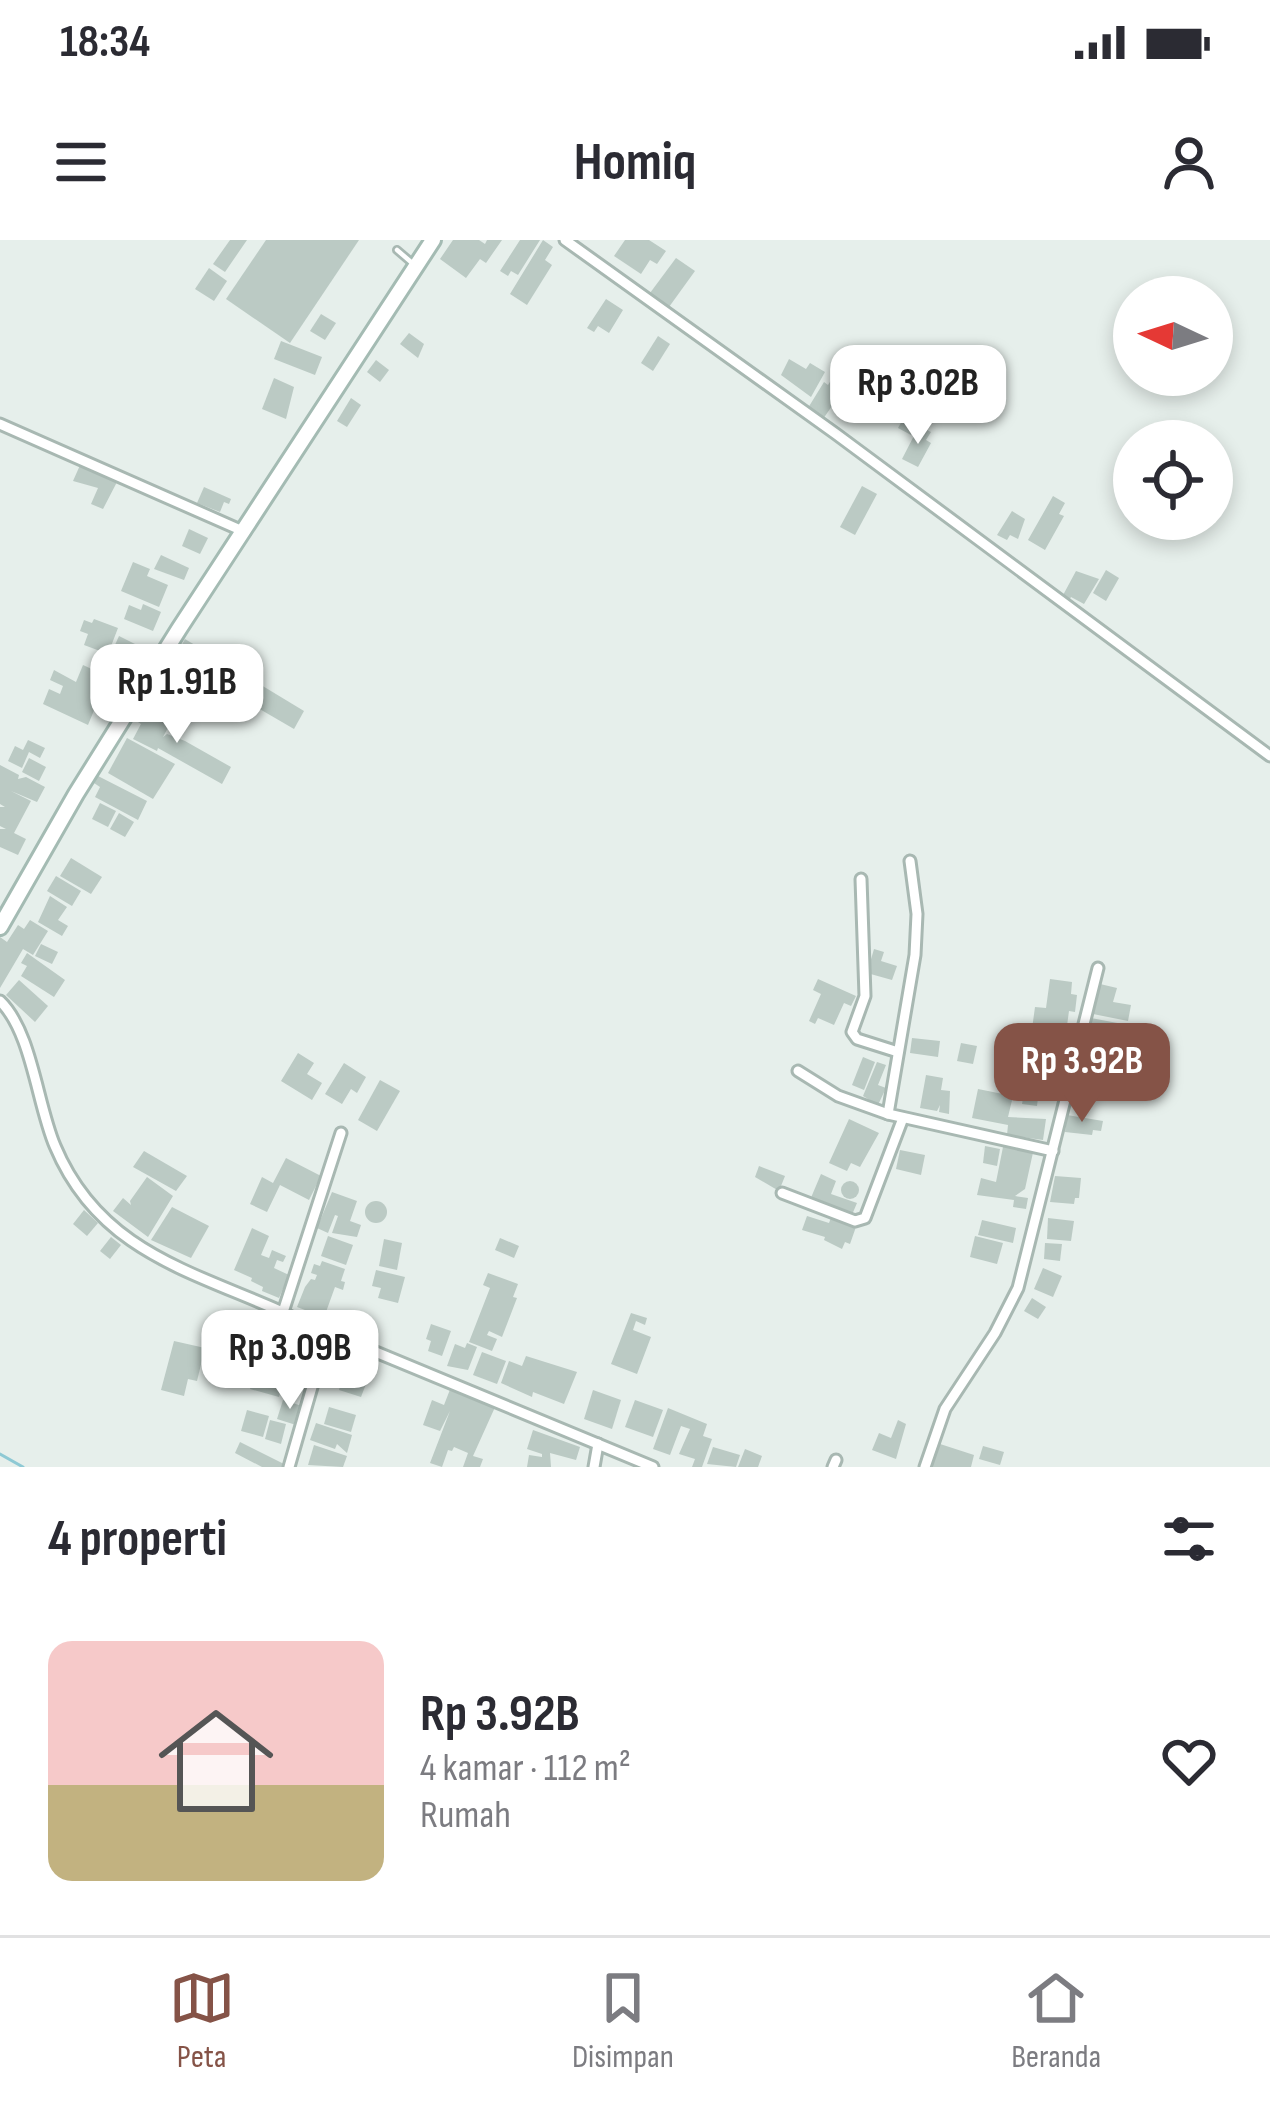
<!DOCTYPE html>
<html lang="id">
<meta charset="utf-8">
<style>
:root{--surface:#fff;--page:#f2f2f3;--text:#2b2b33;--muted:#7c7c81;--line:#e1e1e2;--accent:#855347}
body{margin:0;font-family:"Sofia Sans Condensed",sans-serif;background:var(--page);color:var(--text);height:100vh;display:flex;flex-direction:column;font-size:45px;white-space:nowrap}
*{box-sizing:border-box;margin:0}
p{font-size:39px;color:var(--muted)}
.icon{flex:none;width:66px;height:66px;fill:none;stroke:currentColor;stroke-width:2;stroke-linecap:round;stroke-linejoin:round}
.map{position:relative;height:1227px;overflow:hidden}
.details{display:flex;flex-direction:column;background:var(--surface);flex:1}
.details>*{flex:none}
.needle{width:78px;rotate:274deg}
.buttons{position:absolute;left:1113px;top:36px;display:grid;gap:24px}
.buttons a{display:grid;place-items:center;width:120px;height:120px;border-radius:50%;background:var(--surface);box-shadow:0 6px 18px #0003;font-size:60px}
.price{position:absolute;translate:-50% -102px;padding:0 27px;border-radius:24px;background:#fff;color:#222;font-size:39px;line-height:78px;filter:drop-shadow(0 3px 6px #0008)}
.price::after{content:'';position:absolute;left:50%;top:72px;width:36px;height:27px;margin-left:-18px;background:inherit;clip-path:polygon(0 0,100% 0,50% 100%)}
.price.active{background:var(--accent);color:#fff}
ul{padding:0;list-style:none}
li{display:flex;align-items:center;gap:36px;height:300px;padding:0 48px}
li span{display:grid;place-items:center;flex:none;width:336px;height:240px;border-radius:24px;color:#555}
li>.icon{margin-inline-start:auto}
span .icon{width:144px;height:144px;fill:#fffc;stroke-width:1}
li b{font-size:51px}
h2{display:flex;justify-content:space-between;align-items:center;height:144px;padding:0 48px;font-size:51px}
.status{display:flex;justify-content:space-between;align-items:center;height:84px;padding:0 60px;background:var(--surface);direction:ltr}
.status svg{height:33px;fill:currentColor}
header{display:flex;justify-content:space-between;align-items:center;height:156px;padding:0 48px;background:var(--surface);font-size:54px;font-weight:700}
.tabs{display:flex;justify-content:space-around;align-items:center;height:168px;border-top:3px solid var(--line);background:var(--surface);font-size:33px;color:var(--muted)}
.tabs a{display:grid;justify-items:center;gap:6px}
.tabs .active{color:var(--accent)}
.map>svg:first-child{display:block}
</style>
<div class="status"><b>18:34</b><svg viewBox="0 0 49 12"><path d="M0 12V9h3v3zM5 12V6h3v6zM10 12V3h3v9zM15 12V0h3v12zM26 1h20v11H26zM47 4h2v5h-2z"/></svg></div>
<header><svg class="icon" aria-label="menu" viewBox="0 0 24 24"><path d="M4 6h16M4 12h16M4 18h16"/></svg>Homiq<svg class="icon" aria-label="person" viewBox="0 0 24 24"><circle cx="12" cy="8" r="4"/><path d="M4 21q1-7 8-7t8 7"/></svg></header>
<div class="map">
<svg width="1270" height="1227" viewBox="0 0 1270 1227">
<rect width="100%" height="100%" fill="#e6efeb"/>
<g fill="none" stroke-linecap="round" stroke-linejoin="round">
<!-- stream -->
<path stroke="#8ec9d4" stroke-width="3" d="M0 1214 23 1227"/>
</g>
<!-- building -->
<g fill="#bbcac4">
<path d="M230 0H247L225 32 213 24Z"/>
<path d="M266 0H359L290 103 226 59Z"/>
<path d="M453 0H479L485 4 487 0H502L486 23 480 19 466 38 440 19Z"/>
<path d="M520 0H540L518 35 511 31 508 36 500 31Z"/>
<path d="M543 0 553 7 545 20 552 25 527 65 510 54Z"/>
<path d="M625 0H649L666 11 657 24 650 20 641 34 614 16Z"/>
<path d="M676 18 695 31 669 67 650 53Z"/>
<path d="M209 28 227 41 214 61 195 49Z"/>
<path d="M606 59 623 70 609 93 598 86 594 92 587 88Z"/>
<path d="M321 74 336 83 325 100 310 91Z"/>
<path d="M409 93 424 104 418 118 400 104Z"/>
<path d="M658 96 670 104 653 131 641 123Z"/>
<path d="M281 101 322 117 315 135 274 119Z"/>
<path d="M789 119 806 129 810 123 825 132 811 157 781 135Z"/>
<path d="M376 120 389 130 380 142 367 132Z"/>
<path d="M837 131 850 140 823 179 808 168 824 142 828 145Z"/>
<path d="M274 138 294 147 286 179 262 169Z"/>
<path d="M351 158 361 165 347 187 337 181Z"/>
<path d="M907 172 920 180 911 195 898 188Z"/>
<path d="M919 186 931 192 926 200 931 203 918 227 902 219Z"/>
<path d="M81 223 117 242 103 269 91 264 98 248 73 241Z"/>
<path d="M862 246 877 254 855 295 840 287Z"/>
<path d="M204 247 231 259 229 264 224 262 220 272 197 263Z"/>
<path d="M1053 256 1065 263 1059 274 1064 276 1045 310 1028 300Z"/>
<path d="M1012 271 1025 279 1018 299 1010 295 1007 300 997 295Z"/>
<path d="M189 289 208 298 200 314 182 306Z"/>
<path d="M161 315 189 328 184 340 154 329Z"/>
<path d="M133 322 150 329 147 336 168 345 159 367 121 351Z"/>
<path d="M1106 330 1119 338 1106 361 1093 353Z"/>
<path d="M1076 331 1099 339 1084 364 1071 357 1069 361 1062 357Z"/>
<path d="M143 364 161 372 153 391 124 379 129 365 141 370Z"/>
<path d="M94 379 118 388 108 414 84 405 88 394 80 391 84 380 92 383Z"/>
<path d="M119 396 137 405 128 424 110 416Z"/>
<path d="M185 399 304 471 294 489 174 419Z"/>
<path d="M83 425 109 437 99 470 95 468 88 485 43 464 49 449 60 454 63 446 50 440 54 430 76 442Z"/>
<path d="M143 466 171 482 163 497 167 494 185 501 231 527 222 544 158 508 157 511 133 499 141 484 135 480Z"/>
<path d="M127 498 175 524 153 559 108 533Z"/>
<path d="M28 500 45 508 40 518 29 512 22 528 8 521 15 506 23 510Z"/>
<path d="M29 518 46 527 39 541 22 532Z"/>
<path d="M0 525 19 535 18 539 26 537 45 547 37 562 11 551 31 561 14 593 26 599 18 615 0 607V589H6L0 586V567H5L0 564Z"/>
<path d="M98 536 147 561 138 580 95 557 100 547 94 543Z"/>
<path d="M100 563 116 571 108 587 92 579Z"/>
<path d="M119 573 134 582 125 597 110 589Z"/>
<path d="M71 618 102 637 91 654 60 636Z"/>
<path d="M56 636 81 651 72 666 47 651Z"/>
<path d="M50 656 67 667 58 680 68 686 62 696 38 682Z"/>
<path d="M30 680 48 691 33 715 23 709 0 748V697L7 702 18 685 24 689Z"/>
<path d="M41 704 58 712 52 724 35 716Z"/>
<path d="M874 709 884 712 881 721 897 726 892 740 867 733Z"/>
<path d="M27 713 65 740 54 757 21 736 27 726 21 723Z"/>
<path d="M818 739 856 756 851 766 844 763 834 785 818 778 815 784 809 781 821 754 813 750Z"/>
<path d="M1050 739 1072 742 1071 754 1077 755 1075 772 1069 771 1066 793H1061L1059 808 1041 805 1042 790 1032 789 1035 767 1046 768Z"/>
<path d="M19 740 48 766 35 782 6 755Z"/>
<path d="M1100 744 1117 748 1113 762 1131 765 1128 781 1093 774Z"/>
<path d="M1091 778 1128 785 1124 803 1087 796Z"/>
<path d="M912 798 940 801 938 817 910 813Z"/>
<path d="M1088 799 1114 803 1111 820 1085 816Z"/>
<path d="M961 803 977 806 973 824 957 821Z"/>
<path d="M1030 806 1062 811 1061 832 1040 830V814L1038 837 1016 835V826L1029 827Z"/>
<path d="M298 813 314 823 307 834 322 843 312 860 281 841Z"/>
<path d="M863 817 875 822 864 850 852 845Z"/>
<path d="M1085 819 1127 828 1123 845 1081 836Z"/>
<path d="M877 822 886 825 878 845 886 848 878 865 863 856Z"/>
<path d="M344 823 366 837 357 853 351 849 342 864 325 854Z"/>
<path d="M926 835 943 838 941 850 950 851 949 874 939 872 940 865 937 871 920 868Z"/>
<path d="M380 840 400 851 377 891 358 880Z"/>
<path d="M1025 847 1039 849 1037 866 1022 864Z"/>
<path d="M978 849 1013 856 1008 877 1046 879 1043 900 1007 895 1008 885 972 878Z"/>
<path d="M1067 875 1103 881 1101 891 1093 890 1092 895 1065 892Z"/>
<path d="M849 879 879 893 860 927 851 923 847 931 829 923Z"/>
<path d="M1004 902 1034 908 1025 949 1015 956 1028 958 1026 969 1013 967 1014 960 977 955 981 938 996 942Z"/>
<path d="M985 906 1000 909 997 926 983 923Z"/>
<path d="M900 910 925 915 921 935 896 929Z"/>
<path d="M144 911 187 936 176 951 133 927Z"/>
<path d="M286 918 321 936 309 960 280 945 267 972 250 964 262 937 273 943Z"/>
<path d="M759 926 785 936 779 951 755 937Z"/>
<path d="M821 934 836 941 831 954 857 963 851 977 810 960Z"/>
<path d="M1055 936 1081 938 1079 958H1075L1074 964 1050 962Z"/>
<path d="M147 937 173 956 148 997 113 971 123 958 131 965 130 961Z"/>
<circle cx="850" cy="950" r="9"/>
<path d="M332 952 357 961 350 981 361 985 357 997 332 993 338 976 335 975 328 993 317 988Z"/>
<circle cx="376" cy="972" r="11"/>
<path d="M172 967 209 986 191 1018 151 1000Z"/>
<path d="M84 970 98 983 87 996 73 984Z"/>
<path d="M832 975 857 984 850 1004 845 1002 842 1009 824 1000 825 997 802 990 807 976 829 983Z"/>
<path d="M1048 978 1074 981 1071 1001 1047 999Z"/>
<path d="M982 980 1016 988 1013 1003 978 995Z"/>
<path d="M252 988 269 996 261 1015 269 1018 272 1010 286 1016 283 1022 277 1020 274 1028 289 1035 279 1058 262 1051 263 1047 251 1041 252 1038 234 1030Z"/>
<path d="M328 996 353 1005 346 1025 321 1016Z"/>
<path d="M975 996 1003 1003 997 1024 970 1017Z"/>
<path d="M111 997 121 1005 110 1019 100 1011Z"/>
<path d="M500 998 519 1006 514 1018 495 1010Z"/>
<path d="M384 999 402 1003 397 1030 379 1026Z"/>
<path d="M1045 1003 1062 1004 1060 1021 1044 1019Z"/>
<path d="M322 1021 345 1029 341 1041 345 1042 343 1050 335 1047 326 1072 319 1070 318 1075 297 1067 305 1047 311 1039 315 1040 317 1035 311 1033 314 1024 320 1026Z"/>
<path d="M1043 1028 1062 1036 1053 1057 1034 1049Z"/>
<path d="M376 1030 405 1037 398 1063 378 1058 381 1048 372 1046Z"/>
<path d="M488 1033 518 1044 513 1057 517 1058 502 1097 489 1091 487 1095 497 1099 492 1111 469 1102 490 1048 483 1045Z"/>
<path d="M1032 1058 1046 1067 1038 1079 1024 1071Z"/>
<path d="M631 1073 647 1078 645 1085 636 1081 633 1090 651 1097 637 1134 611 1124Z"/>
<path d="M251 1078 279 1087 275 1101 247 1092Z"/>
<path d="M431 1084 451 1091 442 1116 428 1111 431 1101 426 1099Z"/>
<path d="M298 1092 317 1100 309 1132 286 1122Z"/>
<path d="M247 1094 274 1103 269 1120 242 1111Z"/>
<path d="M174 1101 205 1108 197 1141 188 1139 184 1156 161 1150Z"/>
<path d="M467 1103 477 1107 468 1130 447 1126 455 1104 465 1108Z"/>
<path d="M482 1112 506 1121 497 1144 473 1135Z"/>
<path d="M340 1114 369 1124 363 1141 334 1131Z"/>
<path d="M526 1116 577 1132 564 1164 533 1152 532 1157 501 1143 509 1121 522 1126Z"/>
<path d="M263 1123 286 1129 279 1157 250 1149 255 1132 260 1133Z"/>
<path d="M343 1136 366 1144 361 1157 339 1150Z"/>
<path d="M451 1147 496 1165 473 1216 483 1219 480 1227H463L468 1213 454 1207 452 1211 448 1210 442 1227 430 1223 450 1171 440 1191 423 1185 432 1160 444 1165Z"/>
<path d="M593 1150 621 1160 612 1189 584 1179Z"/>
<path d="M283 1160 302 1166 296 1185 277 1179Z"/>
<path d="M635 1160 663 1170 653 1197 625 1187Z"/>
<path d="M329 1167 356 1175 351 1192 324 1184Z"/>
<path d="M668 1168 707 1184 703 1196 712 1199 702 1227H692L695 1219 679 1214 690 1189 681 1186 670 1215 653 1209Z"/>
<path d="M247 1170 269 1176 263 1197 241 1191Z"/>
<path d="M270 1180 286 1184 281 1204 265 1199Z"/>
<path d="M898 1180 906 1184 896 1219 872 1210 879 1193 891 1198Z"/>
<path d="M316 1183 352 1195 347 1213 337 1204 335 1209 310 1200Z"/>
<path d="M533 1190 580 1207 576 1220 550 1213 551 1227H527L529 1215 542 1217V1214L527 1209Z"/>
<path d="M240 1202 290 1227H262L235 1213Z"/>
<path d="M937 1203 974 1215 971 1227H929Z"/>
<path d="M314 1205 347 1216 343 1227 308 1225Z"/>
<path d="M983 1206 1004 1212 1000 1225 979 1219Z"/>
<path d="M713 1207 740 1215 736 1227 707 1224Z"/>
<path d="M745 1209 762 1216 758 1227H738Z"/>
</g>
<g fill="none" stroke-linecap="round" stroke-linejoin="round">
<!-- lane casing -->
<g stroke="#a8b8b2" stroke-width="10">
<path id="lane" d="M397 10 411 22"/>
</g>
<!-- street casing -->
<g stroke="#a8b8b2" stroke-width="15">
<g id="street">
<path d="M565 0 836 194 1270 516"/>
<path d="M0 184 245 292"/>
<path d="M910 621 917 674 915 715 888 874 1053 911"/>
<path d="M861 639 865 756 852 792 857 799 898 812"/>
<path d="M0 761C32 792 37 864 55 906 98 1009 187 1030 278 1070 297 1079 316 1094 337 1096L653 1227"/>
<path d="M798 831 838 856 888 874"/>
<path d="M782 953 855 981 865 978 903 878"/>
<path d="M283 1072 341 893"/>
<path d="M289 1227 327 1095"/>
<path d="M594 1227 598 1204"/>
<path d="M833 1227 836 1220"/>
<path d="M925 1227 945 1169 995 1093 1018 1048 1098 728"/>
</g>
</g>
<!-- secondary casing -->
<g stroke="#a4bbb3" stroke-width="20">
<path id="secondary" d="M0 687 76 554 179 389 433 0"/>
</g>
<!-- lane -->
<use href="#lane" stroke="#fff" stroke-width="4.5"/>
<!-- street -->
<use href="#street" stroke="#fff" stroke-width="9"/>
<!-- secondary -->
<use href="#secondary" stroke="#fff" stroke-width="14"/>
</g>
</svg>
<div class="buttons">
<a><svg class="needle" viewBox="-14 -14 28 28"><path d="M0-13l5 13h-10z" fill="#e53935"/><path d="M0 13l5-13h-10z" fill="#7c7c81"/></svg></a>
<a><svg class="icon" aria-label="locate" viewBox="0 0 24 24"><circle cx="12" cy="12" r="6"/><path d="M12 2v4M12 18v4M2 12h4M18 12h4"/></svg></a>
</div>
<b class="price" style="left:918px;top:207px">Rp 3.02B</b>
<b class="price" style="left:177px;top:506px">Rp 1.91B</b>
<b class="price active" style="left:1082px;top:885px">Rp 3.92B</b>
<b class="price" style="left:290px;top:1172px">Rp 3.09B</b>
</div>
<section class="details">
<h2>4 properti<svg class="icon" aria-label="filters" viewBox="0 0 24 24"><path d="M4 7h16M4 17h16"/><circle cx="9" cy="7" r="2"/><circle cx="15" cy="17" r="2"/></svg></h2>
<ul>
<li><span style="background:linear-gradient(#f6c9c9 60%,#c2b280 0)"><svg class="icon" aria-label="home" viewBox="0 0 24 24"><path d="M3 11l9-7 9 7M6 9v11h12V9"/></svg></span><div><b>Rp 3.92B</b><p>4 kamar · 112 m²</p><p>Rumah</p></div><svg class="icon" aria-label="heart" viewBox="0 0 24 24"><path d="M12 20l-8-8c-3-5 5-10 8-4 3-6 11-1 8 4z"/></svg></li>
</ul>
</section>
<nav class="tabs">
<a class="active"><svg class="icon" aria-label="map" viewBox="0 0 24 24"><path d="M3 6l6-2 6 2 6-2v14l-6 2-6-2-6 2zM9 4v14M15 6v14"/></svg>Peta</a>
<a><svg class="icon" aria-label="saved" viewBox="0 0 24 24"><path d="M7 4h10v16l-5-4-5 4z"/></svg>Disimpan</a>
<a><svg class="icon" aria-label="home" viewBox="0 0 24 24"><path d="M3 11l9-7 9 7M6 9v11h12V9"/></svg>Beranda</a>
</nav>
